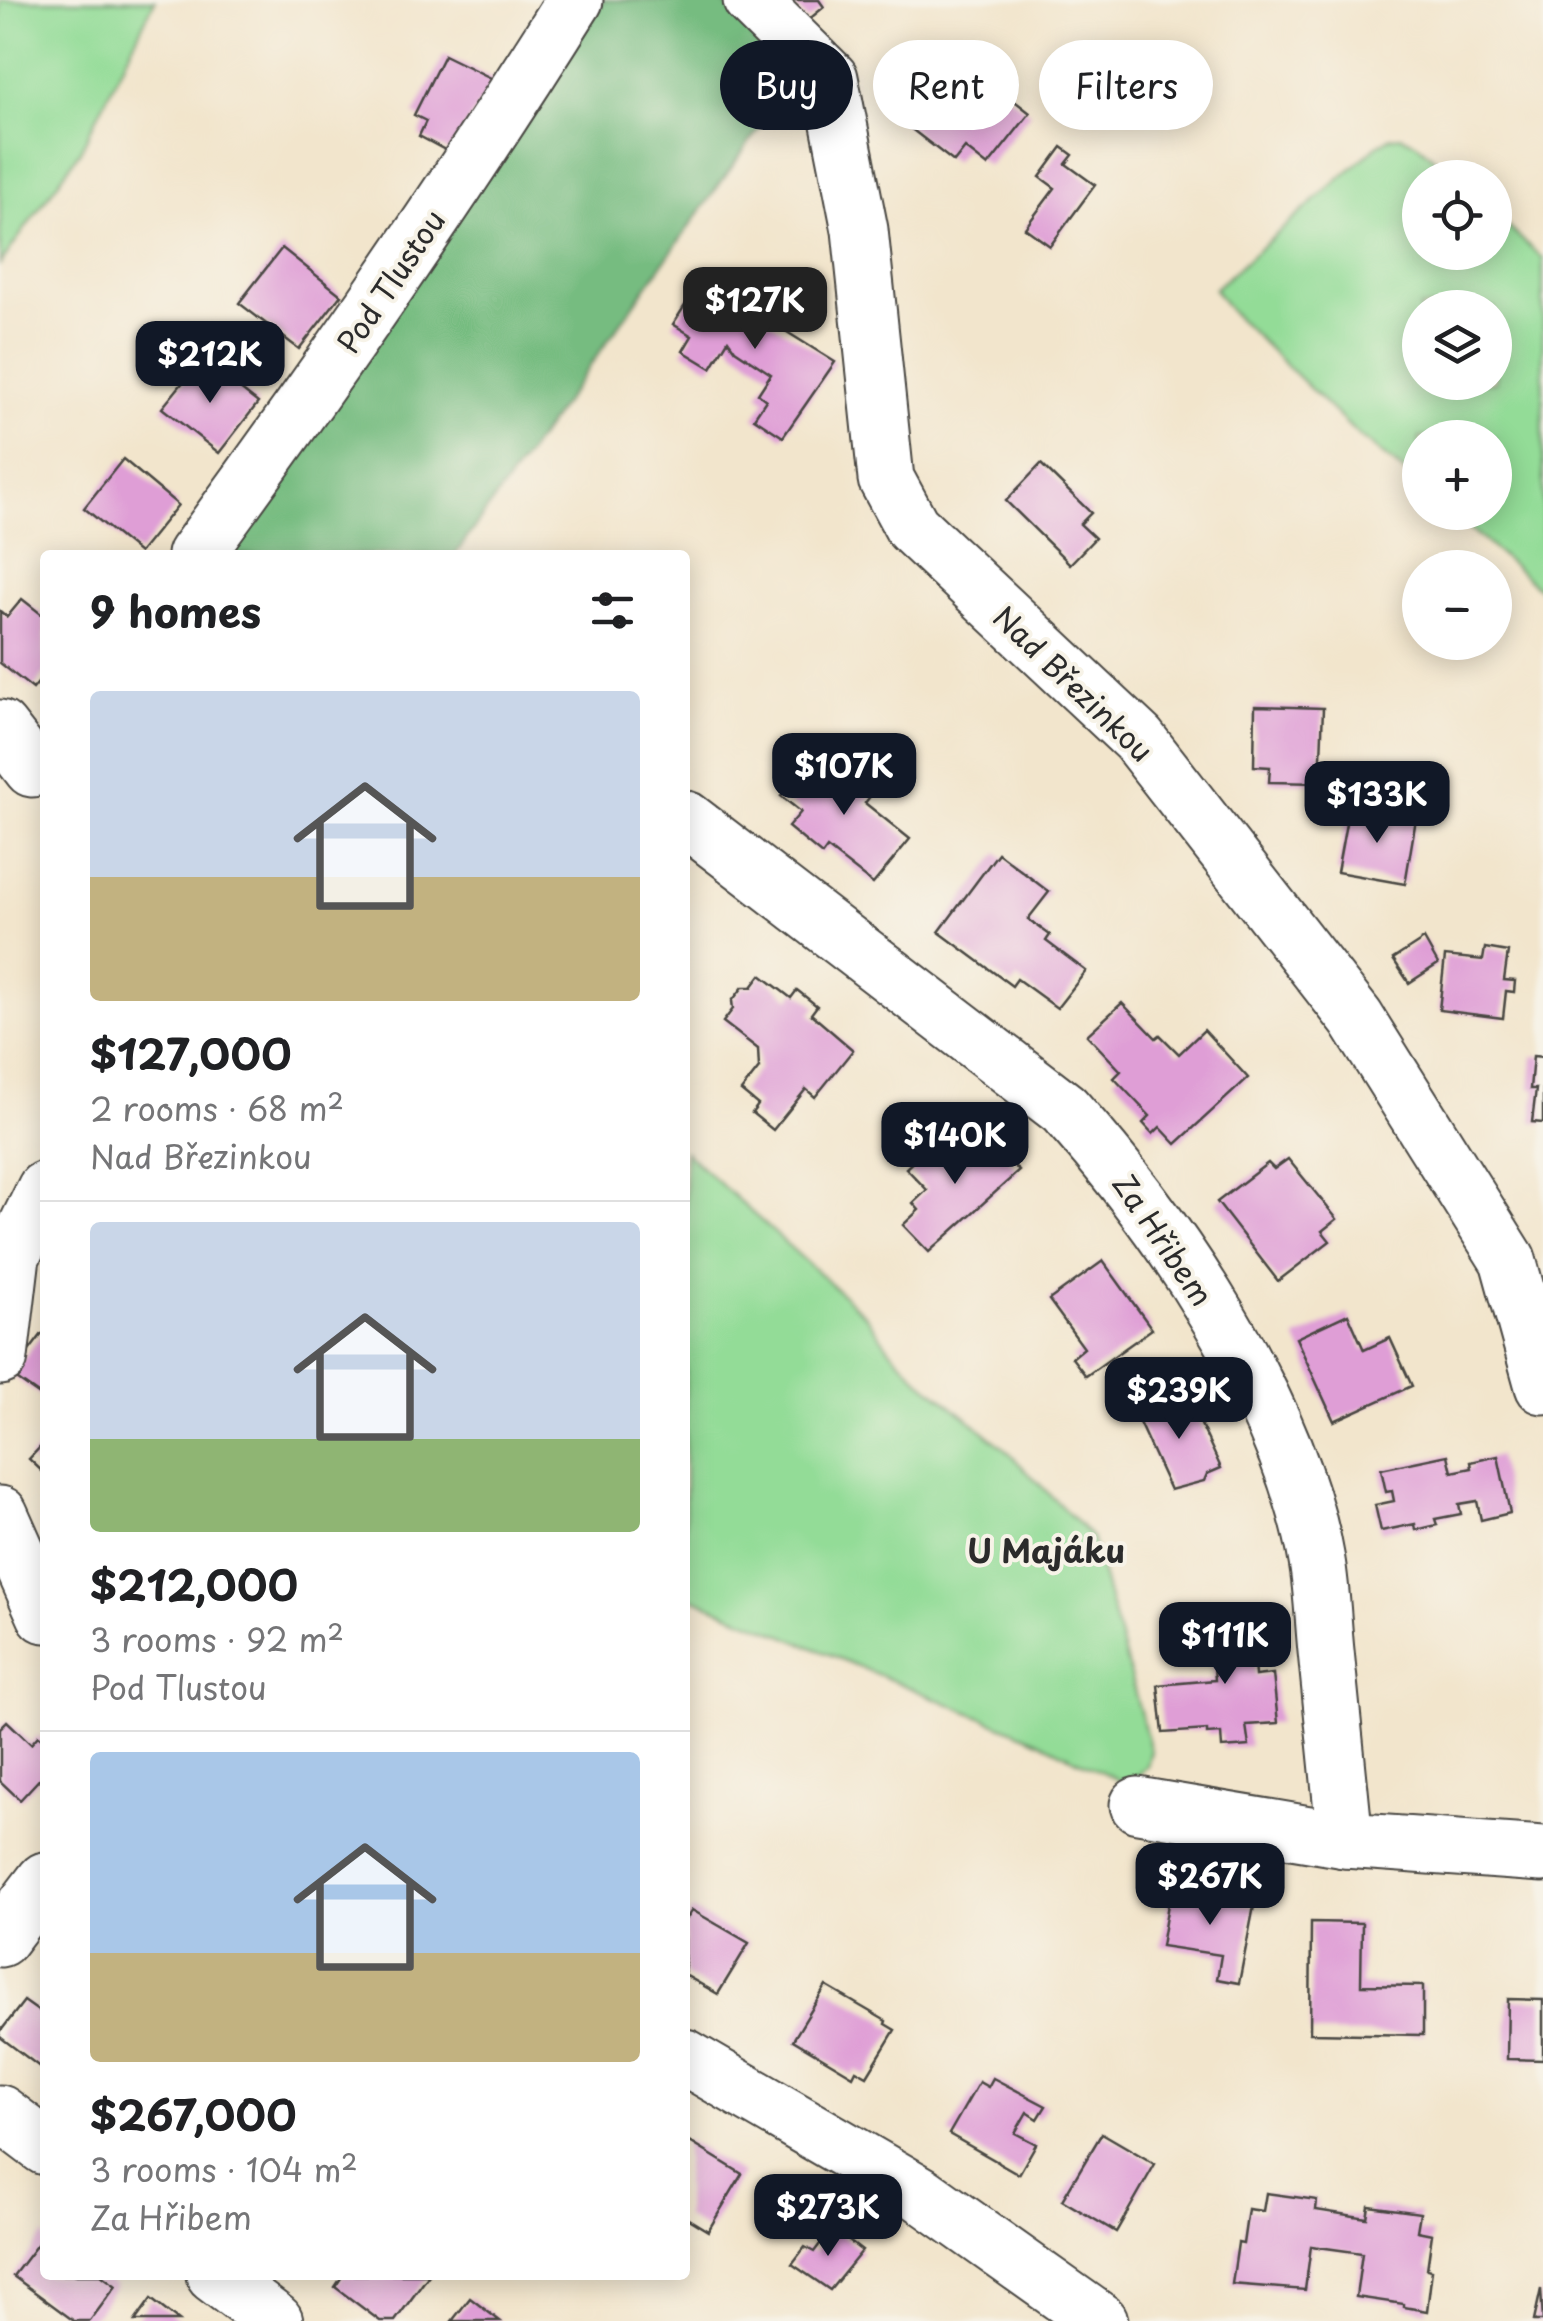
<!DOCTYPE html>
<meta charset="utf-8">
<style>
:root{--surface:#fff;--page:#f6f6f6;--text:#202124;--muted:#757577;--line:#e0e0e0;--accent:#111827}
body{margin:0;font-family:"Playpen Sans",sans-serif;background:var(--page);color:var(--text);height:100vh;display:flex;flex-direction:column;font-size:38px;white-space:nowrap}
*{box-sizing:border-box;margin:0}
p{font-size:32px;color:var(--muted)}
.icon{flex:none;width:55px;height:55px;fill:none;stroke:currentColor;stroke-width:2;stroke-linecap:round;stroke-linejoin:round}
.map{position:relative;flex:1;overflow:hidden}
.side{position:absolute;left:40px;top:550px;width:650px;height:1730px;display:flex;flex-direction:column;background:var(--surface);border-radius:10px;box-shadow:0 5px 25px #0003}
.side>*{flex:none}
.guide{position:absolute;left:720px;top:40px;width:672px;height:90px;display:flex;gap:20px}
.fabs{position:absolute;left:1402px;top:160px;display:grid;gap:20px}
.fabs a{display:grid;place-items:center;width:110px;height:110px;border-radius:50%;background:var(--surface);box-shadow:0 5px 25px #0003;font-size:50px}
.price{position:absolute;translate:-50% -85px;padding:0 22px;border-radius:20px;background:var(--accent);color:#fff;font-size:32px;line-height:65px;filter:drop-shadow(0 2px 5px #0008)}
.price::after{content:'';position:absolute;left:50%;top:60px;width:30px;height:22px;margin-left:-15px;background:inherit;clip-path:polygon(0 0,100% 0,50% 100%)}
.price.active{background:#222;color:#fff}
ul{padding:0;list-style:none}
li{display:grid;align-content:center;gap:20px;height:530px;padding:0 50px}
li+li{border-top:2px solid var(--line)}
li span{display:grid;place-items:center;height:310px;border-radius:10px;color:#555}
li>.icon{margin-inline-start:auto}
span .icon{width:180px;height:180px;fill:#fffc;stroke-width:1}
li b{font-size:42px}
h2{display:flex;justify-content:space-between;align-items:center;height:120px;padding:0 50px;font-size:42px}
.chip{padding:0 35px;border-radius:45px;background:var(--surface);box-shadow:0 5px 25px #0003;font-size:35px;line-height:90px}
.chip.active{background:var(--accent);color:#fff}
.map>svg:first-child{display:block}
</style>
<div class="map">
<svg width="1543" height="2321" viewBox="0 0 1543 2321">
<rect width="100%" height="100%" fill="#f7f3e8"/>
<filter id="ink" filterUnits="userSpaceOnUse"><feTurbulence type="fractalNoise" baseFrequency=".01" numOctaves="2"/><feDisplacementMap in="SourceGraphic" scale="20" xChannelSelector="R" yChannelSelector="G"/><feConvolveMatrix kernelMatrix="1 2 1 2 8 2 1 2 1" color-interpolation-filters="sRGB"/></filter>
<filter id="wash" filterUnits="userSpaceOnUse"><feTurbulence type="fractalNoise" baseFrequency=".0048" numOctaves="4" result="noise"/><feDisplacementMap in="SourceGraphic" scale="40" xChannelSelector="R" yChannelSelector="G"/><feGaussianBlur stdDeviation="2.25" result="paint"/><feColorMatrix in="noise" values="0 0 0 0 0 0 0 0 0 0 0 0 0 0 0 0 0 1.4 0 .05"/><feComposite in="paint" operator="in"/></filter>
<g filter="url(#wash)">
<rect width="100%" height="100%" fill="#f2e5cc"/>
<!-- green -->
<g fill="#93dc97" stroke="#5f8461" stroke-width="2.5" fill-rule="evenodd">
<path d="M0 0H155L80 151 0 264Z"/>
<path d="M1401 136 1417 143 1454 177 1420 178V252H1495V215L1543 259V592L1452 513 1495 512V438H1420V484L1359 436 1229 310 1214 289 1377 146 1391 137ZM1420 308H1495V382H1420Z"/>
<path d="M685 1152 866 1316 889 1348 920 1380 1004 1448 1092 1538 1151 1751 1147 1766 1129 1785 1034 1739 685 1595Z"/>
</g>
<!-- forest -->
<path fill="#76bc80" stroke="#507456" stroke-width="2.5" d="M603 0H720L801 70 455 555H215L323 410Z"/>
<g id="blocks">
<!-- building -->
<g fill="#df9ed6">
<path d="M790 0H819L824 7 807 21Z"/>
<path d="M444 55 495 80 449 152 419 136 426 121 414 115Z"/>
<path d="M957 56 1030 113 988 166 965 148 954 162 905 124Z"/>
<path d="M1062 147 1073 155 1066 164 1095 185 1050 246 1025 228 1055 188 1040 177Z"/>
<path d="M282 248 341 295 299 349 239 303Z"/>
<path d="M702 279 835 362 783 437 754 418 766 400 758 394 771 374 735 350 728 340 711 368 683 351 692 336 673 324Z"/>
<path d="M202 359 258 403 219 453 162 408Z"/>
<path d="M123 459 178 505 139 553 84 508Z"/>
<path d="M1041 464 1091 513 1080 524 1095 538 1070 564 1006 501Z"/>
<path d="M22 599 45 617V674L33 689 0 663V611L7 617Z"/>
<path d="M1255 706 1323 708 1320 783 1269 782 1270 767 1254 766Z"/>
<path d="M844 758 878 786 865 803 910 839 873 884 827 848 822 855 788 827 801 812 781 796 811 759 831 775Z"/>
<path d="M1349 807 1416 819 1405 884 1337 872Z"/>
<path d="M998 853 1049 892 1028 919 1050 935 1046 941 1086 971 1057 1008 1017 979 1012 986 939 932Z"/>
<path d="M1424 939 1438 964 1409 983 1393 959Z"/>
<path d="M1485 948 1508 952 1504 980 1515 981 1514 992 1506 991 1503 1018 1439 1010 1445 956 1483 960Z"/>
<path d="M761 975 791 998 797 990 817 1006 811 1014 853 1050 815 1097 806 1089 773 1130 752 1113 758 1105 741 1091 759 1068 758 1049 723 1022 733 1009 732 1001 743 987H752Z"/>
<path d="M1122 1003 1156 1038 1160 1035 1179 1054 1204 1030 1248 1078 1176 1144 1160 1127 1153 1134 1143 1123 1150 1116 1114 1078 1121 1071 1087 1035Z"/>
<path d="M1533 1056 1543 1057V1123L1532 1122 1536 1089H1530Z"/>
<path d="M981 1130 1019 1171 929 1252 903 1225 919 1210 913 1203 927 1190 906 1168 940 1137 961 1159 977 1144 972 1139Z"/>
<path d="M1288 1159 1337 1219 1322 1231 1330 1241 1278 1281 1217 1202 1268 1163 1274 1169Z"/>
<path d="M1103 1261 1152 1329 1086 1376 1072 1358 1084 1348 1049 1300Z"/>
<path d="M1348 1314 1364 1350 1390 1338 1412 1386 1334 1421 1296 1338Z"/>
<path d="M42 1334 45 1336V1389L41 1396 11 1375Z"/>
<path d="M1183 1391 1194 1396 1199 1406 1196 1414 1221 1468 1207 1474 1204 1481 1170 1490 1137 1418 1169 1403 1172 1396Z"/>
<path d="M45 1442V1474L29 1459Z"/>
<path d="M1448 1455 1452 1472 1472 1468 1471 1462 1498 1456 1510 1513 1481 1520 1477 1501 1459 1504 1461 1514 1435 1519 1437 1525 1416 1530 1415 1524 1381 1531 1375 1505 1394 1501 1392 1491 1386 1492 1381 1469Z"/>
<path d="M1257 1611 1261 1661 1254 1662 1255 1676 1273 1674 1278 1723 1246 1725 1249 1746 1222 1748 1221 1733 1207 1734V1730L1163 1733 1158 1685 1215 1680 1210 1616Z"/>
<path d="M7 1721 31 1744 38 1736 45 1742V1773L20 1800 0 1781V1728Z"/>
<path d="M1185 1889 1233 1897V1902L1254 1906 1239 1983 1217 1979 1221 1955 1161 1946 1170 1892 1184 1894Z"/>
<path d="M692 1910 749 1943 718 1994 685 1975V1921Z"/>
<path d="M1311 1922 1362 1923 1361 1985 1423 1986V2035L1310 2033Z"/>
<path d="M826 1986 886 2021 885 2024 895 2030 867 2076 856 2070 853 2076 793 2040Z"/>
<path d="M1508 1999 1543 2000V2060L1507 2059Z"/>
<path d="M24 2001 45 2016V2071L0 2037V2032Z"/>
<path d="M993 2078 1046 2106 1038 2119 1027 2112 1015 2133 1036 2144 1019 2174 949 2134 979 2082 988 2087Z"/>
<path d="M1102 2133 1155 2164 1116 2232 1062 2200Z"/>
<path d="M685 2139 742 2174 708 2231 685 2217Z"/>
<path d="M1266 2193 1317 2200 1316 2210 1367 2218 1369 2206 1420 2213 1417 2231 1432 2234 1427 2269 1432 2270 1427 2311 1404 2307V2304L1356 2297 1362 2253 1311 2246 1305 2290 1232 2284 1238 2243 1243 2244 1248 2209 1263 2211Z"/>
<path d="M832 2228 862 2251 830 2290 792 2264 805 2247 814 2252Z"/>
<path d="M45 2234V2275H101L116 2286 90 2321H74L13 2276Z"/>
<path d="M343 2275H429L395 2321H380L335 2287Z"/>
<path d="M1541 2289 1543 2321H1534Z"/>
<path d="M470 2298 500 2321H452Z"/>
<path d="M151 2299 179 2321H135Z"/>
</g>
</g>
</g>
<g filter="url(#ink)">
<use href="#blocks" fill-opacity="0" stroke="#494743" stroke-width="2.5"/>
<g fill="none" stroke-linecap="round" stroke-linejoin="round">
<!-- minor casing -->
<g stroke="#494743" stroke-width="59">
<g id="minor">
<path d="M751 0 830 78 860 230 886 479 912 527 1138 739 1356 1018 1508 1260 1543 1386"/>
<path d="M195 555C328 374 456 190 575 0"/>
<path d="M0 728 32 769"/>
<path d="M686 819 1064 1109C1169 1226 1290 1403 1317 1561 1322 1590 1323 1621 1326 1651 1332 1714 1339 1777 1345 1840L1543 1854"/>
<path d="M0 1357 12 1256 45 1189"/>
<path d="M0 1514 45 1615"/>
<path d="M1138 1805 1345 1840"/>
<path d="M0 1939 45 1880"/>
<path d="M685 2057 921 2194 1100 2321"/>
<path d="M0 2113 45 2147"/>
<path d="M214 2275 275 2321"/>
</g>
</g>
<!-- minor -->
<use href="#minor" stroke="#fff" stroke-width="55"/>
</g>
</g>
<g text-anchor="middle" dominant-baseline="central" stroke-width="8" stroke-linejoin="round" paint-order="stroke">
<!-- street labels -->
<g font-size="30" fill="#2b2b2b" stroke="#f7f3e8">
<text transform="translate(390 281) rotate(-56)">Pod Tlustou</text>
<text transform="translate(1074 683) rotate(44)">Nad Březinkou</text>
<text transform="translate(1164 1239) rotate(56)">Za Hřibem</text>
</g>
<!-- neighbourhood labels -->
<g font-size="32" font-weight="bold" fill="#2b2b2b" stroke="#f7f3e8">
<text x="1046" y="1550">U Majáku</text>
</g>
</g>
</svg>
<div class="fabs">
<a><svg class="icon" aria-label="locate" viewBox="0 0 24 24"><circle cx="12" cy="12" r="6"/><path d="M12 2v4M12 18v4M2 12h4M18 12h4"/></svg></a>
<a><svg class="icon" aria-label="layers" viewBox="0 0 24 24"><path d="M12 4l9 5-9 5-9-5zM3 14l9 5 9-5"/></svg></a>
<a>+</a>
<a>−</a>
</div>
<b class="price active" style="left:755px;top:352px">$127K</b>
<b class="price" style="left:210px;top:406px">$212K</b>
<b class="price" style="left:844px;top:818px">$107K</b>
<b class="price" style="left:1377px;top:846px">$133K</b>
<b class="price" style="left:955px;top:1187px">$140K</b>
<b class="price" style="left:1179px;top:1442px">$239K</b>
<b class="price" style="left:1225px;top:1687px">$111K</b>
<b class="price" style="left:1210px;top:1928px">$267K</b>
<b class="price" style="left:828px;top:2259px">$273K</b>
<div class="guide">
<a class="chip active">Buy</a>
<a class="chip">Rent</a>
<a class="chip">Filters</a>
</div>
<section class="side">
<h2>9 homes<svg class="icon" aria-label="filters" viewBox="0 0 24 24"><path d="M4 7h16M4 17h16"/><circle cx="9" cy="7" r="2"/><circle cx="15" cy="17" r="2"/></svg></h2>
<ul>
<li><span style="background:linear-gradient(#c9d6e8 60%,#c2b280 0)"><svg class="icon" aria-label="home" viewBox="0 0 24 24"><path d="M3 11l9-7 9 7M6 9v11h12V9"/></svg></span><div><b>$127,000</b><p>2 rooms · 68 m²</p><p>Nad Březinkou</p></div></li>
<li><span style="background:linear-gradient(#c9d6e8 70%,#8fb573 0)"><svg class="icon" aria-label="home" viewBox="0 0 24 24"><path d="M3 11l9-7 9 7M6 9v11h12V9"/></svg></span><div><b>$212,000</b><p>3 rooms · 92 m²</p><p>Pod Tlustou</p></div></li>
<li><span style="background:linear-gradient(#a9c7e8 65%,#c2b280 0)"><svg class="icon" aria-label="home" viewBox="0 0 24 24"><path d="M3 11l9-7 9 7M6 9v11h12V9"/></svg></span><div><b>$267,000</b><p>3 rooms · 104 m²</p><p>Za Hřibem</p></div></li>
</ul>
</section>
</div>
